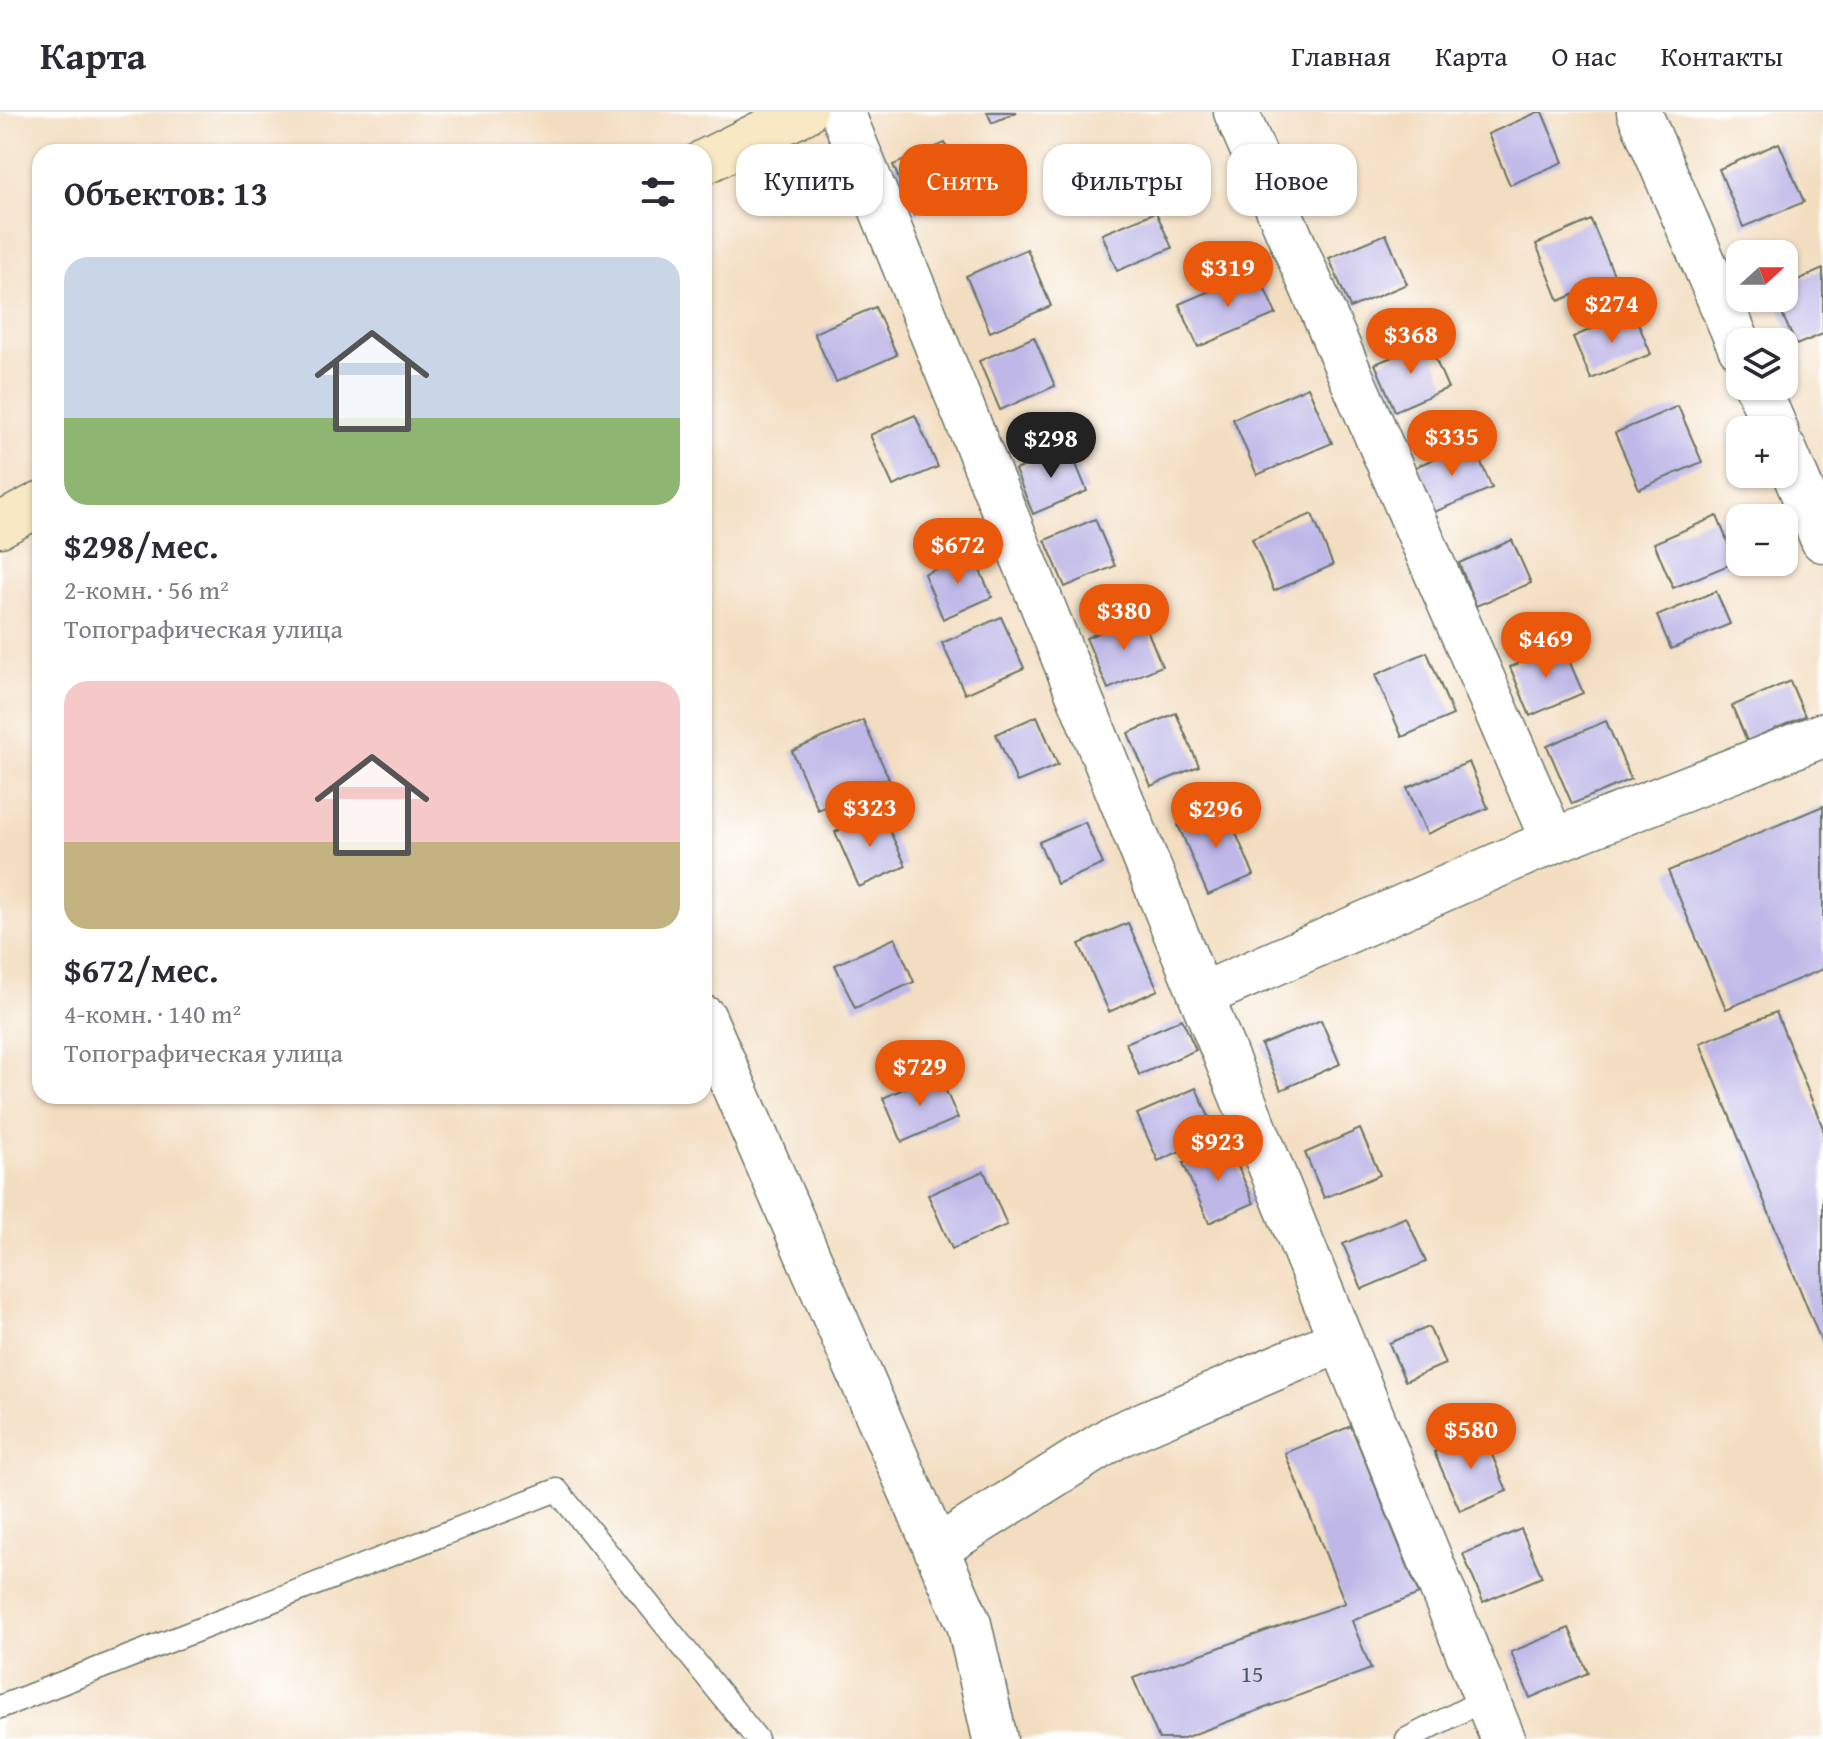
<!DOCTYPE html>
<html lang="ru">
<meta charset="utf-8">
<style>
:root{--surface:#fff;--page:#f2f2f3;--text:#2b2b33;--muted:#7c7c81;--line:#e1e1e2;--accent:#ea580c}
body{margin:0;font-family:"Gentium Book Plus",serif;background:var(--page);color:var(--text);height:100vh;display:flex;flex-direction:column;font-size:30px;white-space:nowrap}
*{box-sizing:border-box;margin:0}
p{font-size:26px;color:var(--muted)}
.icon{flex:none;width:44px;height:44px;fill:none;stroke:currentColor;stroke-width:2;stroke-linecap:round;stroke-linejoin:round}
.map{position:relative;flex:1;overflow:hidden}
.sheet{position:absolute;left:32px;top:32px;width:680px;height:960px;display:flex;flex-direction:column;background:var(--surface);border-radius:24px;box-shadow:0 2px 6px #0004}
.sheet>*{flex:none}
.banner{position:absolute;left:736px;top:32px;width:760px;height:72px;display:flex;gap:16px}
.needle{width:52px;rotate:69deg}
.buttons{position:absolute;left:1726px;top:128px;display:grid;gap:16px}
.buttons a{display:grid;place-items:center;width:72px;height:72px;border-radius:16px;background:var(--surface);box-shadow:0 2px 6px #0004;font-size:40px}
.price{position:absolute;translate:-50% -68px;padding:0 18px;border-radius:28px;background:var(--accent);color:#fff;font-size:26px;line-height:52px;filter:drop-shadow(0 2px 4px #0008)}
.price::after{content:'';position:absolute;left:50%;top:48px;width:24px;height:18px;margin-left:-12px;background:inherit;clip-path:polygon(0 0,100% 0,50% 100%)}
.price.on{background:#222;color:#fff}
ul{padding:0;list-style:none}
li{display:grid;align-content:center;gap:16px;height:424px;padding:0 32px}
li span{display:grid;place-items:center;height:248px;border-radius:24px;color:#555}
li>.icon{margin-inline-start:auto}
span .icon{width:144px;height:144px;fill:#fffc;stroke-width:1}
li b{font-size:34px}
h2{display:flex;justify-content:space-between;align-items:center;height:96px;padding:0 32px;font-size:34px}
.pill{padding:0 28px;border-radius:24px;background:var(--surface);box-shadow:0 2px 6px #0004;font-size:28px;line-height:72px}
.pill.on{background:var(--accent);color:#fff}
header{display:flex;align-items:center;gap:48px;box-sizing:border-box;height:112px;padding:0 40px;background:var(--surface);border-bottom:2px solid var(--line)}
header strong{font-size:38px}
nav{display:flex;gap:44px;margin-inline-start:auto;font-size:28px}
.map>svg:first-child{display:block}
</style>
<header>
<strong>Карта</strong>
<nav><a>Главная</a><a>Карта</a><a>О нас</a><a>Контакты</a></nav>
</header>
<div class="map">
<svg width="1823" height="1627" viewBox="0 0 1823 1627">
<rect width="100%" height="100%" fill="#fff"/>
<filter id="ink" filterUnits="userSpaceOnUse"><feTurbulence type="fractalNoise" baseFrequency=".0125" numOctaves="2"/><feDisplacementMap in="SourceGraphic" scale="16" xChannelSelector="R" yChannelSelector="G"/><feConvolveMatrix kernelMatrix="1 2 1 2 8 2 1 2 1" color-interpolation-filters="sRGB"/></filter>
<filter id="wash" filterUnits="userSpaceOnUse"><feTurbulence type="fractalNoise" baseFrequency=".006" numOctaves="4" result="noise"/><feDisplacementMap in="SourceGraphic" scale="32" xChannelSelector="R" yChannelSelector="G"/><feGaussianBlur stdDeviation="1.8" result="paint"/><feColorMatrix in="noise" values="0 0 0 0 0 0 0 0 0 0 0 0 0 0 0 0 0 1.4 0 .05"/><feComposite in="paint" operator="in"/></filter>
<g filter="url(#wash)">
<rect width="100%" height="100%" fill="#f3ddc0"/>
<g id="blocks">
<!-- building -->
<g fill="#beb7e7">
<path d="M987 0H1017L992 11Z"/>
<path d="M1538 0H1542L1563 50 1510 73 1488 22Z"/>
<path d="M945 31 967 81 914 104 893 53Z"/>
<path d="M1779 31 1804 90 1743 115 1719 57Z"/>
<path d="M1156 100 1172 136 1117 159 1102 122Z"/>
<path d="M1591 108 1615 165 1559 189 1536 132Z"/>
<path d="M1386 122 1407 172 1350 196 1329 146Z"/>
<path d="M1027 137 1051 194 990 220 966 164Z"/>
<path d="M1823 157V222L1796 233 1775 186H1784V174Z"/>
<path d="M1257 159 1276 202 1198 235 1179 192Z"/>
<path d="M875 195 897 243 836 270 814 221Z"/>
<path d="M1633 199 1651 242 1591 267 1573 225Z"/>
<path d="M1034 225 1055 274 1000 298 979 249Z"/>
<path d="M1428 230 1448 276 1395 299 1375 252Z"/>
<path d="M1308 275 1332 331 1257 363 1233 307Z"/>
<path d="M1678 294 1702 350 1639 377 1615 321Z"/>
<path d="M915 303 938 355 893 374 870 323Z"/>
<path d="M1472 330 1492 376 1432 401 1413 356Z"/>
<path d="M1069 335 1087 379 1033 402 1015 358Z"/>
<path d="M1312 402 1333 453 1274 479 1252 427Z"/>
<path d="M1717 404 1736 450 1673 476 1654 431Z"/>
<path d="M1095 407 1115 454 1065 475 1045 428Z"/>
<path d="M1512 428 1531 471 1476 494 1459 451Z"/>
<path d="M972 441 992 485 943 507 924 462Z"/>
<path d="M1716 479 1730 512 1671 537 1657 504Z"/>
<path d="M1141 503 1162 554 1108 577 1086 526Z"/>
<path d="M1001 505 1024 556 965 582 942 531Z"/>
<path d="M1562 532 1583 581 1530 604 1510 555Z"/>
<path d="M1427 540 1453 603 1402 625 1375 563Z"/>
<path d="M1790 569 1805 604 1747 629 1732 594Z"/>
<path d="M1176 601 1199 654 1151 674 1128 621Z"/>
<path d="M1037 604 1058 653 1017 670 996 622Z"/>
<path d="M863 608 889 667 818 698 792 639Z"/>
<path d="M1606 609 1631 667 1572 692 1547 634Z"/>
<path d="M1469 650 1488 696 1427 722 1407 676Z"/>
<path d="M1224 694 1254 763 1208 783 1178 713Z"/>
<path d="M1823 694V857L1726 897 1668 759Z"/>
<path d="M881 700 906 754 859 775 835 720Z"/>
<path d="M1085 710 1103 752 1057 772 1039 730Z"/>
<path d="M1128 811 1158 878 1109 900 1079 832Z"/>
<path d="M895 826 914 870 855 896 835 853Z"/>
<path d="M1776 900 1823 1016V1234L1700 931Z"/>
<path d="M1182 907 1196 938 1139 963 1126 931Z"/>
<path d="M1321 908 1340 952 1281 978 1261 933Z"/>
<path d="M938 961 958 1006 902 1030 883 986Z"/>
<path d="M1196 976 1217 1023 1158 1049 1137 1002Z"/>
<path d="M1360 1017 1380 1063 1324 1086 1305 1041Z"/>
<path d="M1228 1032 1254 1091 1209 1111 1183 1051Z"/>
<path d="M984 1059 1007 1113 952 1137 928 1083Z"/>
<path d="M1406 1105 1426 1150 1362 1177 1343 1132Z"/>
<path d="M1429 1215 1445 1252 1405 1269 1389 1231Z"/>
<path d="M1351 1314 1419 1482 1352 1509 1371 1557 1181 1627H1159L1133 1566 1345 1491 1285 1341Z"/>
<path d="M1482 1319 1507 1379 1460 1399 1434 1340Z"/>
<path d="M1521 1417 1542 1465 1483 1490 1463 1442Z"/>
<path d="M1569 1516 1588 1561 1530 1586 1511 1540Z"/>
</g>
</g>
</g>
<g filter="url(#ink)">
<use href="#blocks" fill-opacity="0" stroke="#697565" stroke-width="2"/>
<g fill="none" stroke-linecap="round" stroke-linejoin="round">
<!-- lane casing -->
<g stroke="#697565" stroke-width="25">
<g id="lane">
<path d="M0 1595 557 1378 757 1627"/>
<path d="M1407 1627 1487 1586"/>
</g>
</g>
<!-- street casing -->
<g stroke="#697565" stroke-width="47">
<g id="street">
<path d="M842 0 1503 1627"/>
<path d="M1236 0 1553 729"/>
<path d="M1639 0 1740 235"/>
<path d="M1757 274 1776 318"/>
<path d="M1784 337 1823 428"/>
<path d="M1202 883 1553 729 1823 623"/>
<path d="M704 906 969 1512 995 1627"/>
<path d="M936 1437 1116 1324 1341 1228"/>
</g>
</g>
<!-- secondary casing -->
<g stroke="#697565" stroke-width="47">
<g id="secondary">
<path d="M704 50 804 0"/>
<path d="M0 413 40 392"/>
</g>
</g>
<!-- lane -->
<use href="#lane" stroke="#fff" stroke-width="22"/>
<!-- street -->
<use href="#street" stroke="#fff" stroke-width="44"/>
<!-- secondary -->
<use href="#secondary" stroke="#f8e8c3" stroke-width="44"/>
</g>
</g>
<g text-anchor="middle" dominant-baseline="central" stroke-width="6" stroke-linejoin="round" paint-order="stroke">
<!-- number labels -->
<g font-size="24" fill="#475c61">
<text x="1252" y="1561">15</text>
</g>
</g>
</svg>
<div class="buttons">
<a><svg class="needle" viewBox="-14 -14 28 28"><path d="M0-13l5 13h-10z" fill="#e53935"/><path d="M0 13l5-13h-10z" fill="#7c7c81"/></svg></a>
<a><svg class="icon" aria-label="layers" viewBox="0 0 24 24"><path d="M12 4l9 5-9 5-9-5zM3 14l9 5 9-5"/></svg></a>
<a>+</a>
<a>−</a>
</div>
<b class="price" style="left:1228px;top:197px">$319</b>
<b class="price" style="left:1612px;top:233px">$274</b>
<b class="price" style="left:1411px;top:264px">$368</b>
<b class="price" style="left:1452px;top:366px">$335</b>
<b class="price on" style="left:1051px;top:368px">$298</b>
<b class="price" style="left:958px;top:474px">$672</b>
<b class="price" style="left:1124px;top:540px">$380</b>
<b class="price" style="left:1546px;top:568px">$469</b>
<b class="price" style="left:870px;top:737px">$323</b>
<b class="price" style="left:1216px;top:738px">$296</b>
<b class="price" style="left:920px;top:996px">$729</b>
<b class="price" style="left:1218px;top:1071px">$923</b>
<b class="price" style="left:1471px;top:1359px">$580</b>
<div class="banner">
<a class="pill">Купить</a>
<a class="pill on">Снять</a>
<a class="pill">Фильтры</a>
<a class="pill">Новое</a>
</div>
<section class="sheet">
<h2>Объектов: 13<svg class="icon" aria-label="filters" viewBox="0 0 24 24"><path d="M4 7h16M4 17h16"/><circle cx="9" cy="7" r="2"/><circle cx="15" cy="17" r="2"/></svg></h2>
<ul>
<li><span style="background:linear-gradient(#c9d6e8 65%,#8fb573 0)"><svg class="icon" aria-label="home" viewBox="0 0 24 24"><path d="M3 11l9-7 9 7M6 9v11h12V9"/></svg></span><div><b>$298/мес.</b><p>2-комн. · 56 m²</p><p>Топографическая улица</p></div></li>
<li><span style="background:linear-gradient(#f6c9c9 65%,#c2b280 0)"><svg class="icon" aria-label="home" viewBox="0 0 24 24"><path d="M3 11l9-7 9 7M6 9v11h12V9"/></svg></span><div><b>$672/мес.</b><p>4-комн. · 140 m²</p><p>Топографическая улица</p></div></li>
</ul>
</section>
</div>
